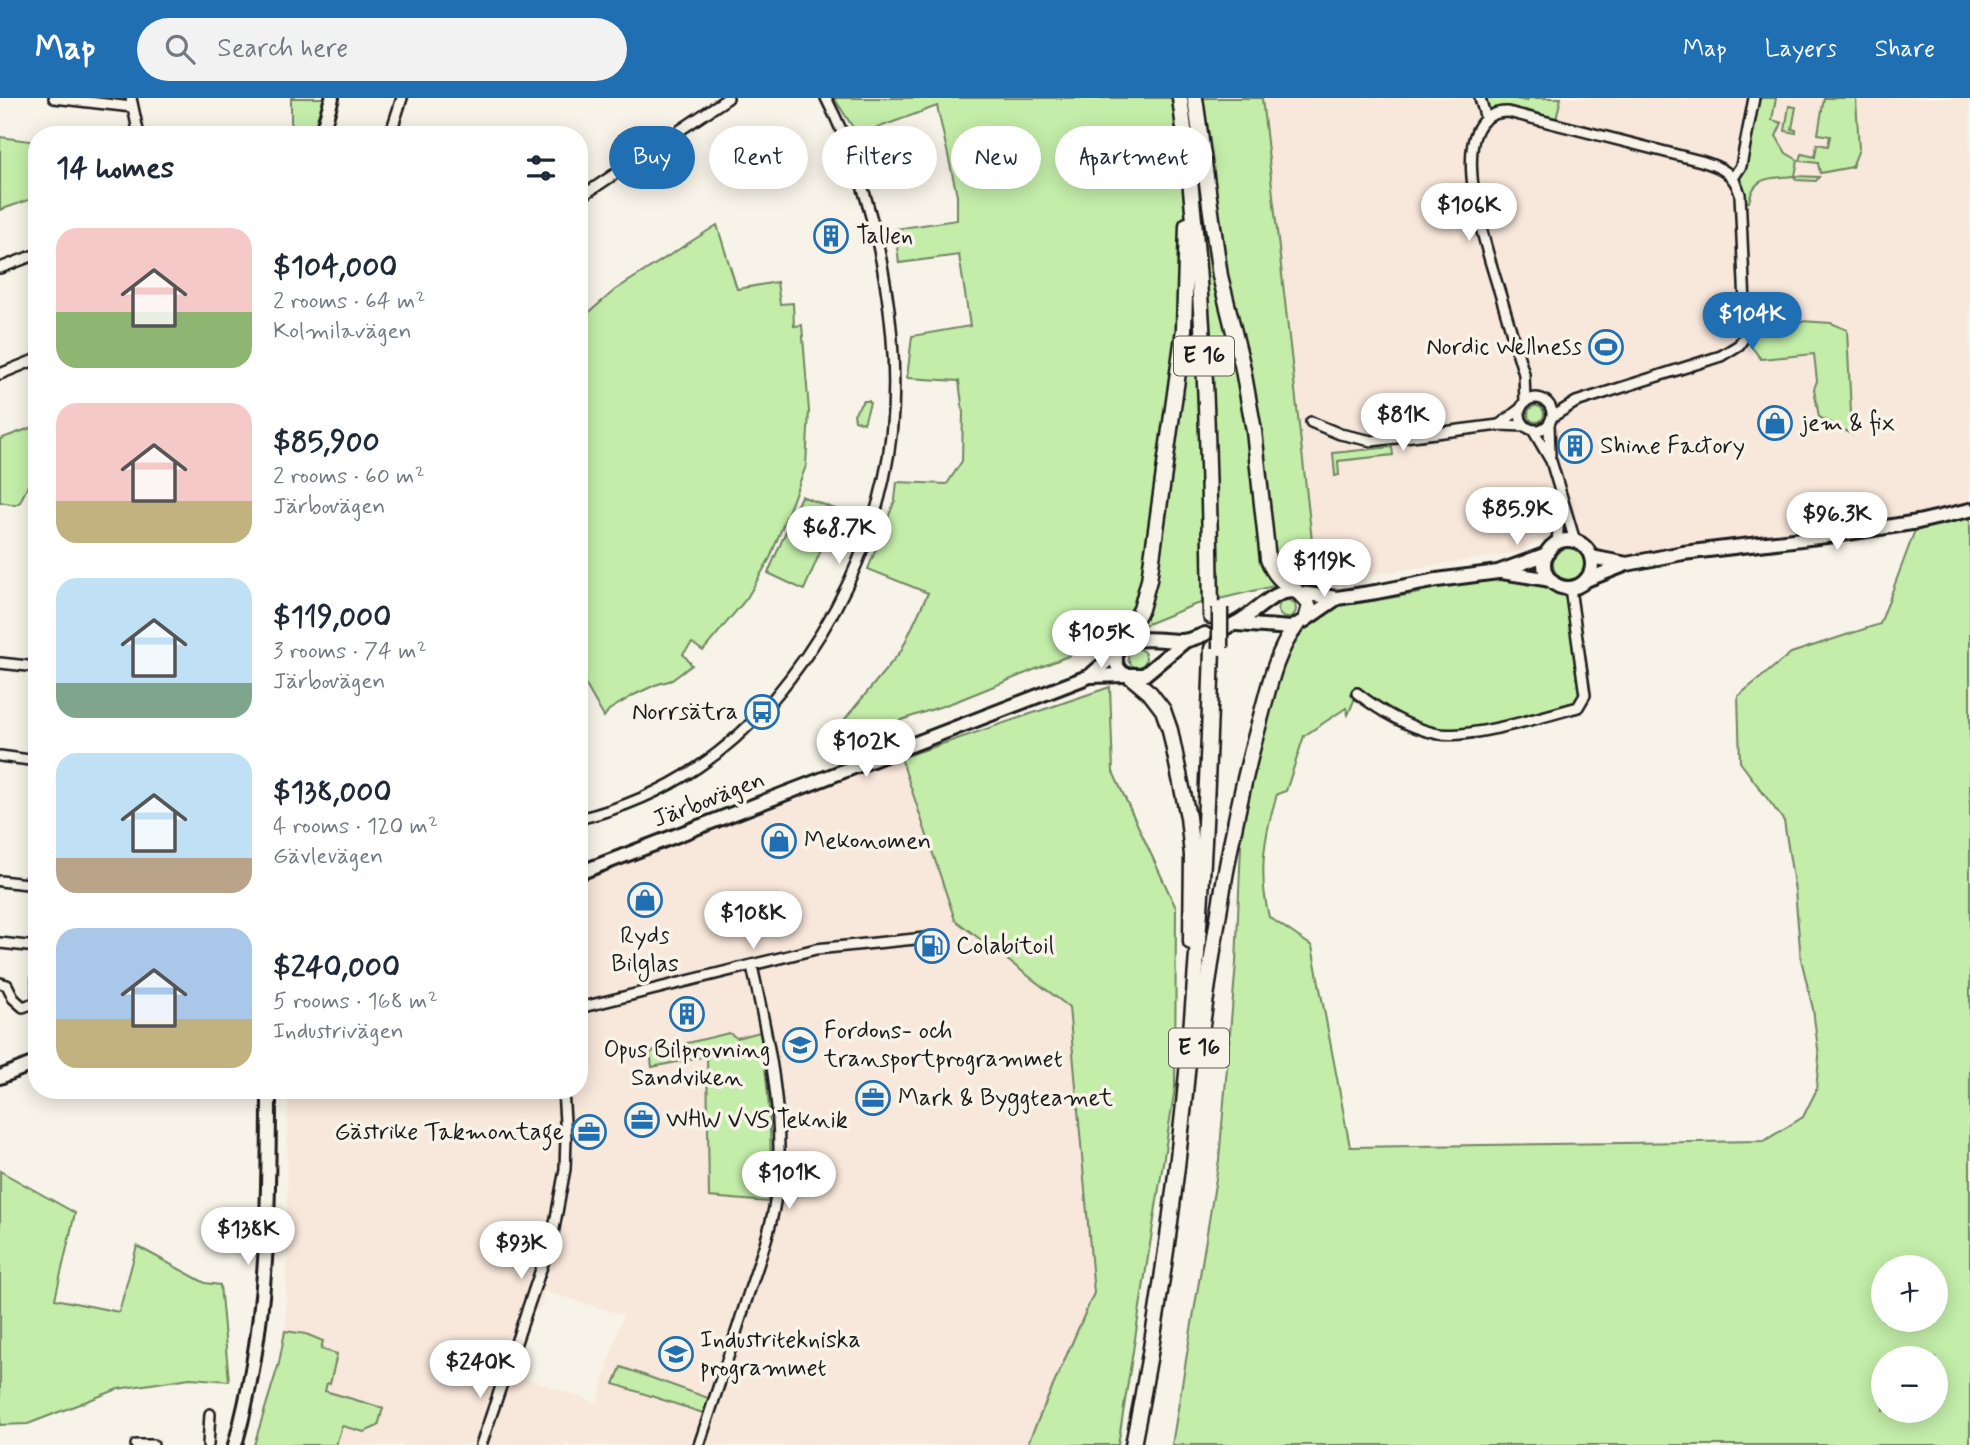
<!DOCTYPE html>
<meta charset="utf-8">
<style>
:root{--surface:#fff;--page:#f2f2f3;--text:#1f2937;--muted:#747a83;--accent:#1f6fb2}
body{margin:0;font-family:Mynerve,sans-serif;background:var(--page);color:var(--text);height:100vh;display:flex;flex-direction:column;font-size:26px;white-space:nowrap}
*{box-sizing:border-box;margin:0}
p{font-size:23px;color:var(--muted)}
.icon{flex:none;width:38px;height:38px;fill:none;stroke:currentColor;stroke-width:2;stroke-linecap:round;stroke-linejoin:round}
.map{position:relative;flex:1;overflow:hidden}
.side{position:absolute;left:28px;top:28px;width:560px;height:973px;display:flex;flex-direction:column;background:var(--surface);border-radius:28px;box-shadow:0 4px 18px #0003}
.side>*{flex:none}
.banner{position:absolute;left:609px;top:28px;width:665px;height:63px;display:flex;gap:14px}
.buttons{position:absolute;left:1871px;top:1157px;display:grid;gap:14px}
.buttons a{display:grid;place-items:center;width:77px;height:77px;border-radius:50%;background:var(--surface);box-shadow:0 4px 18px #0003;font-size:35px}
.price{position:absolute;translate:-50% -60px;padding:0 16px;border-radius:24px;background:#fff;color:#222;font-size:23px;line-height:46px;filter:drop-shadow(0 2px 4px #0008)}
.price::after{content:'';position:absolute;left:50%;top:42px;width:21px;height:16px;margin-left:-10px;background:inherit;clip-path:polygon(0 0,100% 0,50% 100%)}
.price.selected{background:var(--accent);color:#fff}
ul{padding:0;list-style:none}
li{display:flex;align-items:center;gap:21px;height:175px;padding:0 28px}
li span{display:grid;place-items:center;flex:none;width:196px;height:140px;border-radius:21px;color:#555}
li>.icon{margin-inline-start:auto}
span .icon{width:84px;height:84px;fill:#fffc;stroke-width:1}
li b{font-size:30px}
h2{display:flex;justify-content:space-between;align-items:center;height:84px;padding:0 28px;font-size:30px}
.pill{padding:0 24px;border-radius:32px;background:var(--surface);box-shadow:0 4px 18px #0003;font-size:24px;line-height:63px}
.pill.selected{background:var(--accent);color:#fff}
header{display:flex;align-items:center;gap:42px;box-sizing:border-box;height:98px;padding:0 35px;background:var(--accent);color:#fff}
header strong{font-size:33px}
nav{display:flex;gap:38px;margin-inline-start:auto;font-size:24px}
.search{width:490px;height:63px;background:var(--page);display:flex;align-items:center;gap:18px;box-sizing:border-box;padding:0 24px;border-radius:38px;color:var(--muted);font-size:26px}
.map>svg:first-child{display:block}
</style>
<header>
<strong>Map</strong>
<div class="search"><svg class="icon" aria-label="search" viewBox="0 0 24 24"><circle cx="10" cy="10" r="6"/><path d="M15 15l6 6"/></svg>Search here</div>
<nav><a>Map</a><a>Layers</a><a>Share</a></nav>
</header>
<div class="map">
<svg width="1970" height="1347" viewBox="0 0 1970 1347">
<rect width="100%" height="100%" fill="#f7f3e8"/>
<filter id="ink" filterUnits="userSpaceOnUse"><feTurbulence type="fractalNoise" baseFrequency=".0143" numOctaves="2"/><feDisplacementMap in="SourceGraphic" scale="14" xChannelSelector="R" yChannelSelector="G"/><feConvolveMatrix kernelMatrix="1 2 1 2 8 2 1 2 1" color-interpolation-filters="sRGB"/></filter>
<g filter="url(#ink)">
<!-- built -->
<g fill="#f8e7db" fill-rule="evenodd">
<path d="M1262 0H1970V410L1627 466 1591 459 1582 446 1575 443H1563L1557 445 1537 443 1520 454 1324 484 1315 483Z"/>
<path d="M901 660 955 822 1069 909 1094 1195 1027 1347H254L279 1265 286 1226 288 992H579V783ZM545 1193 623 1217 597 1305 506 1273 528 1209 539 1213Z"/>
</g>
<!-- green -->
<g fill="#c3eda9" stroke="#708462" stroke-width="2" fill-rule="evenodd">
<path d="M291 0H332L321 37H296L291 24Z"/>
<path d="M834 0H1262L1316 478 1194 507 957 603 822 649 901 553 928 495 868 471 895 402 897 384 947 386 962 363 963 314 959 283 907 280 912 238 970 228 959 157 899 165 895 131 957 122V97L937 8 858 37Z"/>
<path d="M1480 0H1512L1527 3 1528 0H1561L1555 26 1508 14 1486 21Z"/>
<path d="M1754 0H1776L1772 22 1782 25 1776 38 1786 55 1798 62 1795 78 1819 79 1816 83 1796 82 1794 78C1772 81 1754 76 1749 104H1741L1738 76Z"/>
<path d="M1824 0H1856L1859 51 1852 69 1820 75 1818 65 1800 63 1802 56 1815 59 1817 46 1828 48 1830 38 1818 36Z"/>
<path d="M1789 8 1796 9 1792 31 1796 32V35L1785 33Z"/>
<path d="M0 39 37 44V99L0 112Z"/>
<path d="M717 127 737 191 777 184 780 206 793 205 794 228 802 227 809 313 806 368 770 460 747 500 703 553 692 545 683 556 692 567 672 582 655 587 634 597 609 612 604 619 579 575V223L615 192Z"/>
<path d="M1801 223 1831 225 1847 232 1852 336 1819 319 1814 291 1817 283 1814 256 1761 261 1744 239 1747 227Z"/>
<path d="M863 303H869L870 305 864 325 855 322 854 316Z"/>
<circle cx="1536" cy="316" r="8"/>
<path d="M33 329 35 331 36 371 20 404 15 407 0 404V341Z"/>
<path d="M1392 349 1393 357 1338 363 1339 377 1335 378 1333 355Z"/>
<path d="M801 398 838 412 804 492 768 475Z"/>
<path d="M1970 412V1347H1172L1219 1062 1236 865 1241 747 1230 746 1285 542 1337 500 1354 506 1420 495V485L1498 474 1551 482 1562 489 1570 490 1585 597 1578 609 1463 636 1403 625 1357 595 1348 617 1346 610 1304 638 1286 693 1277 696C1264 738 1258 776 1269 819L1312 848 1350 1049 1764 1043 1803 1019 1816 993 1819 959 1813 911 1801 861 1795 793 1784 723 1740 664 1738 598 1791 555 1880 526 1918 424ZM1883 1169H1936V1222H1883ZM1883 1260H1936V1312H1883Z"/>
<circle cx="1569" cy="466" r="16"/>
<circle cx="1287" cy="511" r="9"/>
<circle cx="1137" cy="560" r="9"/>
<path d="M1110 589 1113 674 1176 810 1175 990 1118 1347H1027L1094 1195 1069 909 955 822 901 660Z"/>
<path d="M760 934C769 990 774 1048 768 1104L709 1099 707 958 652 969 650 954 729 935 737 940Z"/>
<path d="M0 1073 75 1115 55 1201 119 1214 137 1148 205 1185 220 1187 229 1283 190 1280 118 1291 28 1326 0 1327Z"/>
<path d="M285 1233 306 1236 323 1243 321 1251 337 1256 330 1286 327 1285 325 1293 383 1310 378 1328 364 1334 342 1328 336 1347H254L279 1265Z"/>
<path d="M621 1269 714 1302 709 1317 614 1286Z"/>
</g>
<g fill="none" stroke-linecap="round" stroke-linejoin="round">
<!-- minor casing -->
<g stroke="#1c1c1c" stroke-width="14">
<g id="minor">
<path d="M54 0 132 9"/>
<path d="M131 0 139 37"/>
<path d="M1480 0 1486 21"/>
<path d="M390 37 402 0"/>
<path d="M1733 80 1741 68 1754 0"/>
<path d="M579 100 728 0"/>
<path d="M0 170 37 156"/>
<path d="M0 276 37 261"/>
<circle cx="1536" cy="316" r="16"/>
<path d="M1525 304 1524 276C1515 247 1507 218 1498 189 1488 155 1438 13 1508 14L1701 63C1721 69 1734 75 1740 96L1746 229 1744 239 1739 247 1721 258 1576 304 1552 319"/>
<path d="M1311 324 1340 336 1372 343 1499 327 1525 328"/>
<path d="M1549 326 1550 357"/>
<path d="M1499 327 1520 311"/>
<path d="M1533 332 1551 363 1575 443"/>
<path d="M1557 445 1560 408"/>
<path d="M0 565 37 569"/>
<path d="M1357 595C1380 613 1405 628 1434 635 1463 643 1546 618 1578 609L1585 597 1570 490"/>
<path d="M0 658 37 663"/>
<path d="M579 721C668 699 735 653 790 580 835 522 868 453 884 381 910 262 881 107 826 0"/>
<path d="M0 783 37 787"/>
<path d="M0 845 37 849"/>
<path d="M37 860V897"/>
<path d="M0 885 7 887 14 901 23 909 37 904"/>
<path d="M579 910 816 851 935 839"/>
<path d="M136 1347H153"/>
<path d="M208 1347 210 1316"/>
<path d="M481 1347 553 1136 565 1071 566 1040 563 992"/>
<path d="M699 1347C716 1296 733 1245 749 1194 760 1161 773 1126 777 1091 785 1017 768 940 752 868"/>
</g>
</g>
<!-- secondary casing -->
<g stroke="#1c1c1c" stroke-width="18">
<g id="secondary">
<path d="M321 37 332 0"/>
<circle cx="1568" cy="466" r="24"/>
<path d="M1591 459 1627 466"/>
<path d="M1502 474 1551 482"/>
<path d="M1586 482 1627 466 1683 455 1835 437 1918 424 1970 412"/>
<path d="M1300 495 1337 500 1376 494 1437 482 1498 474 1547 456"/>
<path d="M1305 522 1337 500"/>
<path d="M1227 529C1253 521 1269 491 1296 493L1309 507 1305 522 1291 530 1237 526"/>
<path d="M1185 543 1144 577H1125C1118 572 1115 567 1116 558 1120 532 1165 544 1183 543 1190 542 1198 539 1205 536"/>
<path d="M1090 578 1125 577"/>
<path d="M579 775 1090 578 1117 554"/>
<path d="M0 979 37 964"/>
<path d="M235 1347C268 1231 269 1112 269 992"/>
</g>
</g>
<!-- trunk casing -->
<g stroke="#1c1c1c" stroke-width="19">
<g id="trunk">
<path d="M1180 0C1204 172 1209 345 1211 518"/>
<path d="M1195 0 1220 178 1242 266 1254 333 1268 461C1274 477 1282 484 1296 493"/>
<path d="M1120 550 1141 511 1149 482 1184 231 1187 127"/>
<path d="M1131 579 1150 595 1163 612 1170 632 1188 719 1192 757 1191 844"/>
<path d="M1201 934C1216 829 1231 725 1260 622 1269 589 1275 556 1296 528"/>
<path d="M1133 1347C1186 1085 1204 817 1212 550"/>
</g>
</g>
<!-- minor -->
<use href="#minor" stroke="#f7f3e8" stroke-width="9"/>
<!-- secondary -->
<use href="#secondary" stroke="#f7f3e8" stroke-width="12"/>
<!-- trunk -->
<use href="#trunk" stroke="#f7f3e8" stroke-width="14"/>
<!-- trunk-bridge casing -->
<g stroke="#1c1c1c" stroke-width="19" stroke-linecap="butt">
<path id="trunk-bridge" d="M1220 550V510"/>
</g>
<!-- trunk-bridge -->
<use href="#trunk-bridge" stroke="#f7f3e8" stroke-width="14"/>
</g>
</g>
<!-- icons -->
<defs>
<g id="building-ring" transform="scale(1.75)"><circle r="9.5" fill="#f7f3e8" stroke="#1f6fb2" stroke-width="1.5"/><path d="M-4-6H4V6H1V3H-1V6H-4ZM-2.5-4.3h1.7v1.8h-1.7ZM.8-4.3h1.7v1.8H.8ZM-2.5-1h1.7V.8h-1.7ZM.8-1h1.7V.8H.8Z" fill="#1f6fb2"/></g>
<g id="stadium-ring" transform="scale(1.75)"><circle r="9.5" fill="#f7f3e8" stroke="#1f6fb2" stroke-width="1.5"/><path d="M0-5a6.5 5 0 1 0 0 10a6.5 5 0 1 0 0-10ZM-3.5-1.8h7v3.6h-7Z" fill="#1f6fb2"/></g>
<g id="shop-ring" transform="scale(1.75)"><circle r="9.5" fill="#f7f3e8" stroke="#1f6fb2" stroke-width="1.5"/><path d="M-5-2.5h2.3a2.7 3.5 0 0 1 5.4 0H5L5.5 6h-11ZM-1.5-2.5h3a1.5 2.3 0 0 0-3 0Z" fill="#1f6fb2"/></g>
<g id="bus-ring" transform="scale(1.75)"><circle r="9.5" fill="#f7f3e8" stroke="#1f6fb2" stroke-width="1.5"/><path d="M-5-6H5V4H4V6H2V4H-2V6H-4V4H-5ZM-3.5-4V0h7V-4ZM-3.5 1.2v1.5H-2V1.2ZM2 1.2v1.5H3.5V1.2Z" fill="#1f6fb2"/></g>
<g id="fuel-ring" transform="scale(1.75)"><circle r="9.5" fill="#f7f3e8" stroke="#1f6fb2" stroke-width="1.5"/><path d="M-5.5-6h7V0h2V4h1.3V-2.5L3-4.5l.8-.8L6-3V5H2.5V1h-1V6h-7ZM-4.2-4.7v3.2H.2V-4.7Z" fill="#1f6fb2"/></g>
<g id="school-ring" transform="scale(1.75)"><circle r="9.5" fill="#f7f3e8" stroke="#1f6fb2" stroke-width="1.5"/><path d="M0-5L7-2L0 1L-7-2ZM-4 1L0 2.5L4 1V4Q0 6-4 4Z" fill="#1f6fb2"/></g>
<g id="office-ring" transform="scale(1.75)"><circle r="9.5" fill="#f7f3e8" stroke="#1f6fb2" stroke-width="1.5"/><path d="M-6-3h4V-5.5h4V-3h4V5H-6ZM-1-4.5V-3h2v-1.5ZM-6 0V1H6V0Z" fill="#1f6fb2"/></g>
</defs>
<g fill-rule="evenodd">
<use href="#building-ring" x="831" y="138"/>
<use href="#stadium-ring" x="1606" y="249"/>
<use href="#shop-ring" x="1775" y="325"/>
<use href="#building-ring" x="1575" y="348"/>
<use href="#bus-ring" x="762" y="614"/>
<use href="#shop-ring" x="779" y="743"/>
<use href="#shop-ring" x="645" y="802"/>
<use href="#fuel-ring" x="932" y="848"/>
<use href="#building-ring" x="687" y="916"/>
<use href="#school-ring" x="800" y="947"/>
<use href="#office-ring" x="873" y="1000"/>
<use href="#office-ring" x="642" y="1022"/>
<use href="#office-ring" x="589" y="1034"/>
<use href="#school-ring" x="676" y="1256"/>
</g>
<g text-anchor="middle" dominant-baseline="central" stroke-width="7" stroke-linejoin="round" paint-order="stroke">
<!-- shield labels -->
<g fill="#f7f3e8" stroke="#5e5c59" stroke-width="2">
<rect x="1174" y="238.5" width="60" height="39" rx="5"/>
<rect x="1169" y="930.5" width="60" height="39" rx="5"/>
</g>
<g font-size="23" font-weight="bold" fill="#1c1c1c">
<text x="1204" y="258">E 16</text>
<text x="1199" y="950">E 16</text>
</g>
<!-- poi labels -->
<g font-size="24" fill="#1c1c1c" stroke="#f7f3e8" text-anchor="start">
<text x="856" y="138">Tallen</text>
<text x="1582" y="249" text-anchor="end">Nordic Wellness</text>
<text x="1800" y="325">jem &amp; fix</text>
<text x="1600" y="348">Shine Factory</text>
<text x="738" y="614" text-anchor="end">Norrsätra</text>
<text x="804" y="743">Mekonomen</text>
<text x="645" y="838" text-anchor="middle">Ryds<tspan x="645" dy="28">Bilglas</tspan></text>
<text x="956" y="848">Colabitoil</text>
<text x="824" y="933">Fordons- och<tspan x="824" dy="28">transportprogrammet</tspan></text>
<text x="687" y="952" text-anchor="middle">Opus Bilprovning<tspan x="687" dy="28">Sandviken</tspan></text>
<text x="898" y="1000">Mark &amp; Byggteamet</text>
<text x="666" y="1022">WHW VVS Teknik</text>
<text x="564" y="1034" text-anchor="end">Gästrike Takmontage</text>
<text x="700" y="1242">Industritekniska<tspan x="700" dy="28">programmet</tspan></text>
</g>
<!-- street labels -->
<g font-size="24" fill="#1c1c1c" stroke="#f7f3e8">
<text transform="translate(709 702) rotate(-21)">Järbovägen</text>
</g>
</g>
</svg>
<div class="buttons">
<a>+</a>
<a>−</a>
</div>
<b class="price" style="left:1469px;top:145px">$106K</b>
<b class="price selected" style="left:1752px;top:254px">$104K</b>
<b class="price" style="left:1403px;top:355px">$81K</b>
<b class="price" style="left:1517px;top:449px">$85.9K</b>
<b class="price" style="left:1837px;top:454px">$96.3K</b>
<b class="price" style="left:839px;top:468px">$68.7K</b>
<b class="price" style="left:1324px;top:501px">$119K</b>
<b class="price" style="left:1101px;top:572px">$105K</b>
<b class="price" style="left:866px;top:681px">$102K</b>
<b class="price" style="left:753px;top:853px">$108K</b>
<b class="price" style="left:789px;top:1113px">$101K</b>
<b class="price" style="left:248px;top:1169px">$138K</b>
<b class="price" style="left:521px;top:1183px">$93K</b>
<b class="price" style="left:480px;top:1302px">$240K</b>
<div class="banner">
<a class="pill selected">Buy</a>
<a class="pill">Rent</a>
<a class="pill">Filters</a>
<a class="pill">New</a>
<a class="pill">Apartment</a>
</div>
<section class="side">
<h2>14 homes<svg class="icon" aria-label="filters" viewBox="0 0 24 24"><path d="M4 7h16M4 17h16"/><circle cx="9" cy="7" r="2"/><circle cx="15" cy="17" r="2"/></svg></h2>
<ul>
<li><span style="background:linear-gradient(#f6c9c9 60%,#8fb573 0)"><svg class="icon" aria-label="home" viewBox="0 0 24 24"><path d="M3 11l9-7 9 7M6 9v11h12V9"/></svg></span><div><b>$104,000</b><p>2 rooms · 64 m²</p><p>Kolmilavägen</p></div></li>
<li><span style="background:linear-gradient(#f6c9c9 70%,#c2b280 0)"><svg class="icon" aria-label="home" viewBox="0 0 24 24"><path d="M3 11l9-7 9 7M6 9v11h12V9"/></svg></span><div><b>$85,900</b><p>2 rooms · 60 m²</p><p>Järbovägen</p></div></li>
<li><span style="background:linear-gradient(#bfe0f5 75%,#7fa58c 0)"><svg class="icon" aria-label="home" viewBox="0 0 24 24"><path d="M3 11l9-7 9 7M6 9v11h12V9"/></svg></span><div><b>$119,000</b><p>3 rooms · 74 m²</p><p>Järbovägen</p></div></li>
<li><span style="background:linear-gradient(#bfe0f5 75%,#b9a48a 0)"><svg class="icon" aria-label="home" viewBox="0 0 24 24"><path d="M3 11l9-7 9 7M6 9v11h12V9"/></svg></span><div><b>$138,000</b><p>4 rooms · 120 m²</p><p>Gävlevägen</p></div></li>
<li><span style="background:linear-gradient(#a9c7e8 65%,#c2b280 0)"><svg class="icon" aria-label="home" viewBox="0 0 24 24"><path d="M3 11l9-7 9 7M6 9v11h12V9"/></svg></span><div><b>$240,000</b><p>5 rooms · 168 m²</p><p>Industrivägen</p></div></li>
</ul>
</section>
</div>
